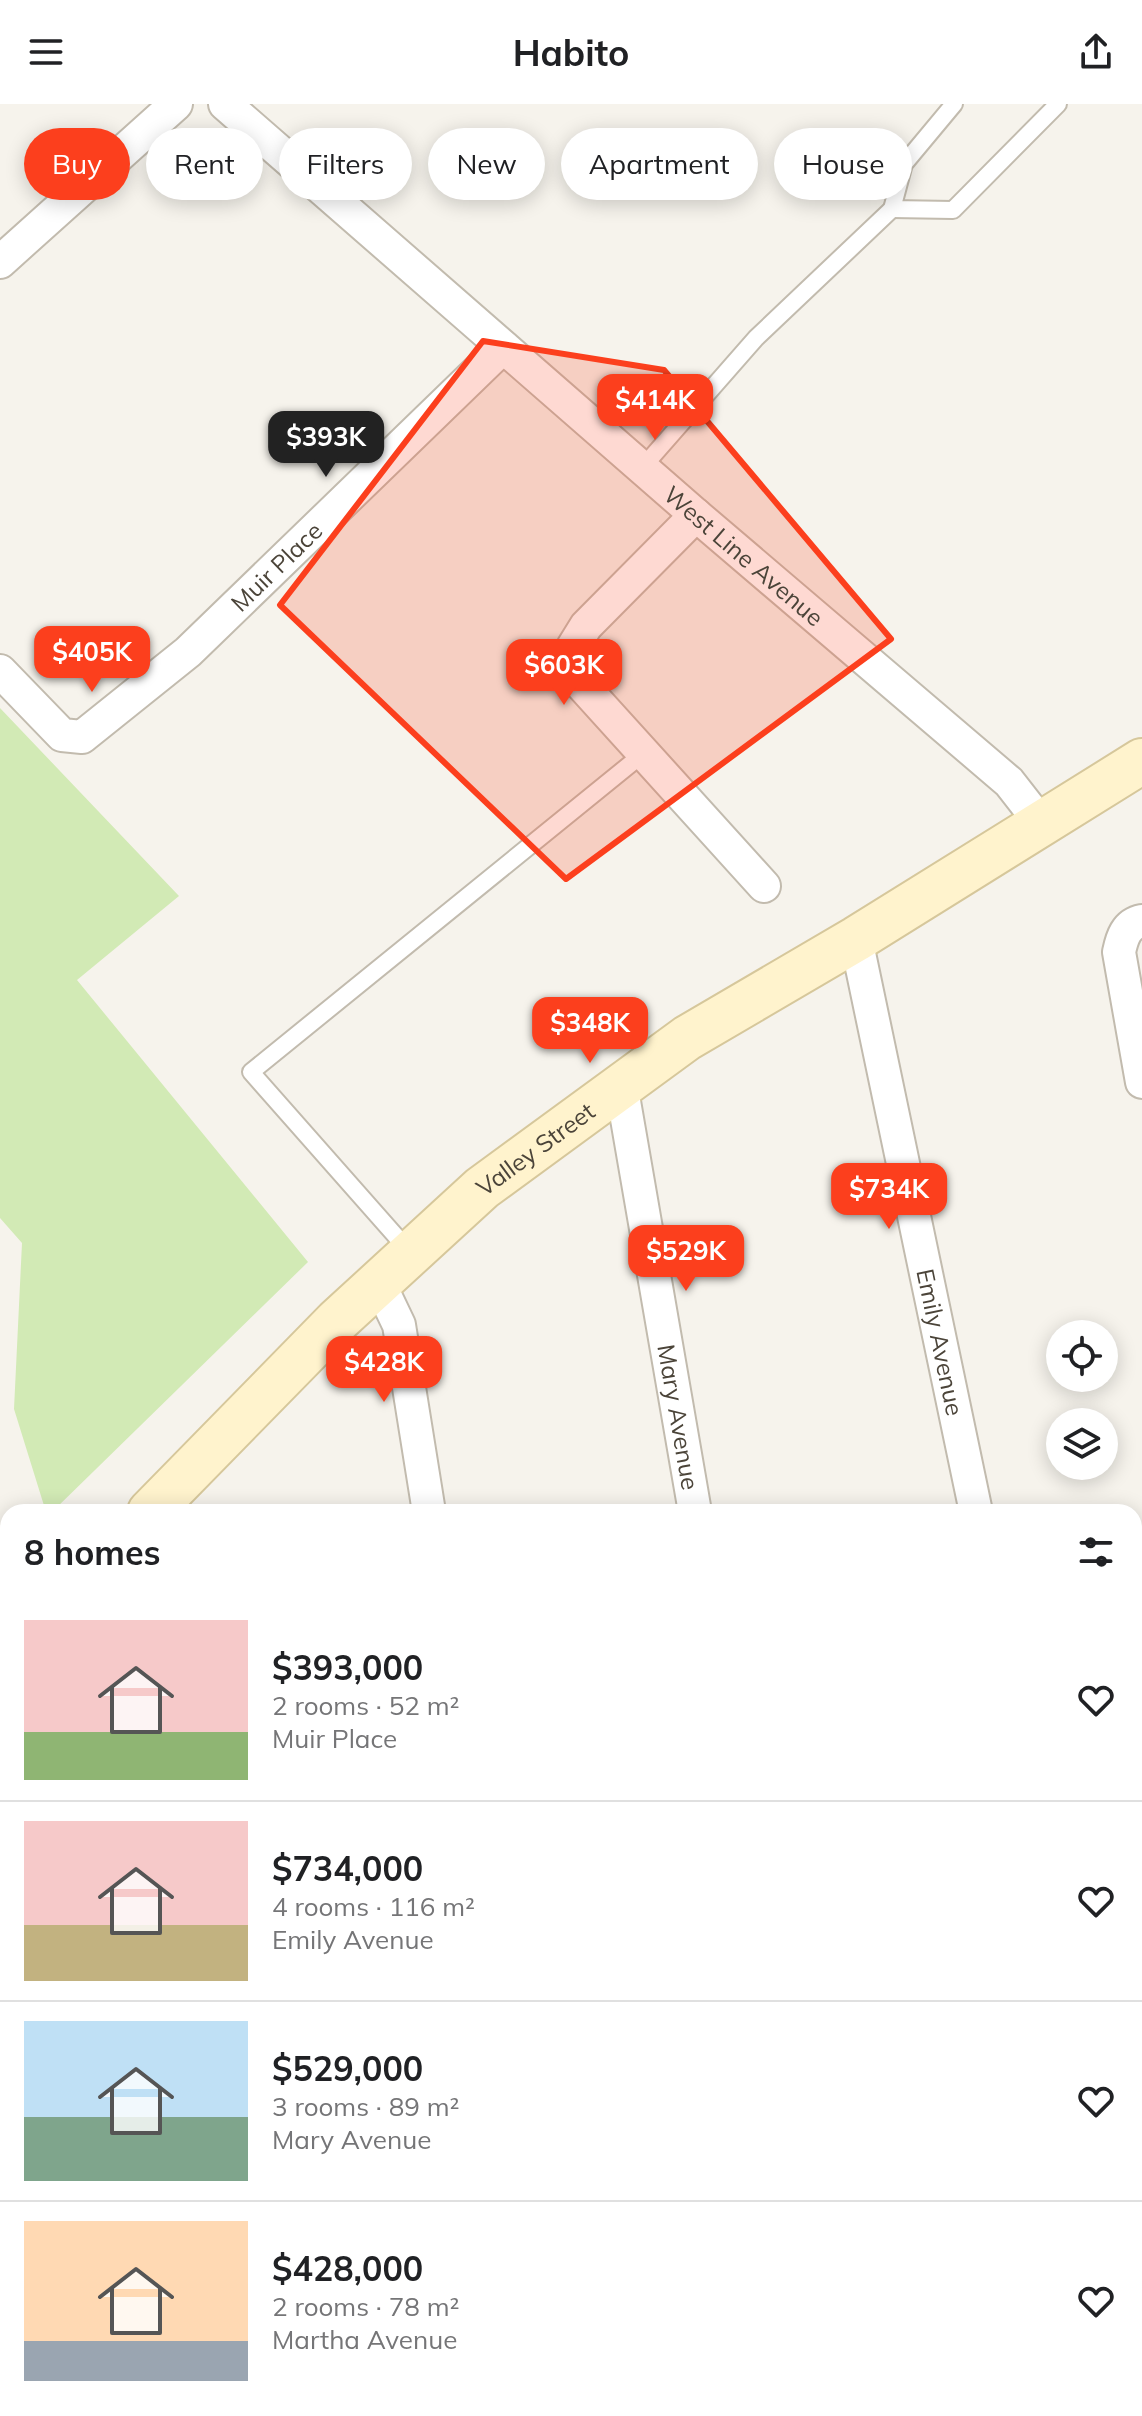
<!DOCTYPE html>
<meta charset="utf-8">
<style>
:root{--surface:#fff;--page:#f2f2f2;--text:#202124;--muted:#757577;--line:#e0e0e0;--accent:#fc3f1d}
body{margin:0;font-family:Mulish,sans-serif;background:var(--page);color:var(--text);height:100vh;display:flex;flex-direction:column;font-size:30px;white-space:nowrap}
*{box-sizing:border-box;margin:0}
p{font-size:26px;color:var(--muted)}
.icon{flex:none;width:44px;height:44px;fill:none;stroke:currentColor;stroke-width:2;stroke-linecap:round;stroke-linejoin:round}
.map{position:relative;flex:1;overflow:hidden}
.drawer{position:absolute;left:0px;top:1400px;width:1142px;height:912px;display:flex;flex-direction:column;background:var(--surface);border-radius:24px 24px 0 0;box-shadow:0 4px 20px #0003}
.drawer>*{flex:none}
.hud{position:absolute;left:24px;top:24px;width:1094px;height:72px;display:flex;gap:16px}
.controls{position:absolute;left:1046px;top:1216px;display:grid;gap:16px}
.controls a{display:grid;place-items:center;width:72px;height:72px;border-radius:50%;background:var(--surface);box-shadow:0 4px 20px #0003;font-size:40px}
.price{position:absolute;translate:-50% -68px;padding:0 18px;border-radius:16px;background:var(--accent);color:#fff;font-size:26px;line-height:52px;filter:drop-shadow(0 2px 4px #0008)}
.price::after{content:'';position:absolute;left:50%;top:48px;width:24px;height:18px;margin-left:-12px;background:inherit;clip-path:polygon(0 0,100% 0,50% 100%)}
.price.selected{background:#222;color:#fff}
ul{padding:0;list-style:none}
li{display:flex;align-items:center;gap:24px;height:200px;padding:0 24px}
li+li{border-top:2px solid var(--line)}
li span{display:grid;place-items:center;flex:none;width:224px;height:160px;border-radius:0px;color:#555}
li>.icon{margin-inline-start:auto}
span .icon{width:96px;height:96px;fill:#fffc;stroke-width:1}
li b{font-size:34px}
h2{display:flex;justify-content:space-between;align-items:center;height:96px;padding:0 24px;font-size:34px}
.pill{padding:0 28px;border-radius:36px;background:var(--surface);box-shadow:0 4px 20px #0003;font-size:28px;line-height:72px}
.pill.selected{background:var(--accent);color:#fff}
header{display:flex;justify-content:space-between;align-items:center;height:104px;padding:0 24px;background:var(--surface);font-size:36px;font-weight:700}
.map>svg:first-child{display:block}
</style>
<header><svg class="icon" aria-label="menu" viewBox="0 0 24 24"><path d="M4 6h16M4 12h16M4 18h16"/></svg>Habito<svg class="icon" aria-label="share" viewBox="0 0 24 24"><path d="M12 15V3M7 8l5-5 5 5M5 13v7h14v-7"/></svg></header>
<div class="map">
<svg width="1142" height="2312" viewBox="0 0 1142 2312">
<rect width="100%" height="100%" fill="#f6f3ec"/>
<!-- green -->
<path fill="#d2eab5" d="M0 604 179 792 77 876 308 1158 52 1408H46L14 1305 22 1139 0 1114Z"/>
<!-- parking -->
<g fill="#e5e3e0">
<path d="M1134 1672 1142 1680V2312H796L761 2304H1134Z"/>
<path d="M0 2047 8 2049V2173L0 2172Z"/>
</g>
<!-- building -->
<path fill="#d8cfc1" stroke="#d3c7b4" stroke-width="2" d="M0 2228 8 2230V2304H349L385 2312H0Z"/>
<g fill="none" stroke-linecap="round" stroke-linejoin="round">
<!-- lane casing -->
<g stroke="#c2bbae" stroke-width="20">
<g id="lane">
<path d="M954 0 904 60 892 105 953 106 1058 0"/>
<path d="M642 364 756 234 892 105"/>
<path d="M409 1147 251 968 644 649"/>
<path d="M1134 1601 1142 1607"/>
<path d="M1134 2029 1142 2031"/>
<path d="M0 2097H3L0 2110"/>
<path d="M0 2153 8 2154"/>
<path d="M666 2304 703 2312"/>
</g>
</g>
<!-- street casing -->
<g stroke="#c2bbae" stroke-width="36">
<g id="street">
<path id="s1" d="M225 0 696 411 1009 678 1041 719"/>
<path d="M0 158 176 0"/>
<path d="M696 411 586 522 573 543 581 580 764 782"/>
<path id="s2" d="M0 567 62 631 82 633 188 548 503 243"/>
<path d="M1142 817C1126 820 1122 834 1119 848L1142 978"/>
<path id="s3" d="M856 835 976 1408"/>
<path id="s4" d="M621 980 695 1408"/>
<path d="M379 1179 399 1221 429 1408"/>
</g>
</g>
<!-- secondary casing -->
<g stroke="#d6c79b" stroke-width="48">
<g id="secondary">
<path id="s5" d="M150 1408 337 1217 482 1084 687 934 856 835 1142 657"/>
</g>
</g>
<!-- primary casing -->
<g stroke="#e6c16a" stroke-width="48">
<g id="primary">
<path d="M0 1557 8 1549"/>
<path d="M1134 1557 1142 1553"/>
<path d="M0 1758 8 1756"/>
<path d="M0 1803 8 1802"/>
<path d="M0 1971 8 1969"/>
</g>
</g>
<!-- lane -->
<use href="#lane" stroke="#fff" stroke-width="16"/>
<!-- street -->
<use href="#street" stroke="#fff" stroke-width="32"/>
<!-- secondary -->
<use href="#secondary" stroke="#fff3cd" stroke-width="44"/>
<!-- primary -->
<use href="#primary" stroke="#ffe39c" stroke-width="44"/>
</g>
<!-- marked area -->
<path fill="#fc3f1d" fill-opacity="0.2" stroke="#fc3f1d" stroke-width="6" stroke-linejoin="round" d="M483 237 664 266 891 535 566 775 280 501Z"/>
<g text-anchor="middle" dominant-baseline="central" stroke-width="6" stroke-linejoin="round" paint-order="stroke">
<!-- street labels -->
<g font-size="24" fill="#4b4439" stroke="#fff">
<text stroke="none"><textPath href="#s1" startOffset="688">West Line Avenue</textPath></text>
<text stroke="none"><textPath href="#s2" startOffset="368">Muir Place</textPath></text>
<text stroke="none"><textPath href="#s5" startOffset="530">Valley Street</textPath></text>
<text stroke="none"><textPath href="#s3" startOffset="412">Emily Avenue</textPath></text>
<text stroke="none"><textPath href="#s4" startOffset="338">Mary Avenue</textPath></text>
</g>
</g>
</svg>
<div class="controls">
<a><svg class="icon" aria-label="locate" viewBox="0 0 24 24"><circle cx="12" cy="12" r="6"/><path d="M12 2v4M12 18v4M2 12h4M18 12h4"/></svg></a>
<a><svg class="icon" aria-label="layers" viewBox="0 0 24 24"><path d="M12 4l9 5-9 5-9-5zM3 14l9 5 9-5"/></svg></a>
</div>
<b class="price" style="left:655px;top:338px">$414K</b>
<b class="price selected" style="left:326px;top:375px">$393K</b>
<b class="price" style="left:92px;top:590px">$405K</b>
<b class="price" style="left:564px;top:603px">$603K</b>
<b class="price" style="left:590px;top:961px">$348K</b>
<b class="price" style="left:889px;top:1127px">$734K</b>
<b class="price" style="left:686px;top:1189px">$529K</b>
<b class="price" style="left:384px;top:1300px">$428K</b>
<div class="hud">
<a class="pill selected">Buy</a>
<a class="pill">Rent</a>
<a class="pill">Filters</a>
<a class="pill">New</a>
<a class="pill">Apartment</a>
<a class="pill">House</a>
</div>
<section class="drawer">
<h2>8 homes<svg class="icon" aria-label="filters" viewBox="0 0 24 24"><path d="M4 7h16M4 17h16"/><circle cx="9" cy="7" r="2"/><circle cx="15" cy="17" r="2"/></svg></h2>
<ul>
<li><span style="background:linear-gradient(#f6c9c9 70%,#8fb573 0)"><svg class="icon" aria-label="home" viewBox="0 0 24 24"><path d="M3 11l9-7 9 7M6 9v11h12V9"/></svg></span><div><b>$393,000</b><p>2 rooms · 52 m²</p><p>Muir Place</p></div><svg class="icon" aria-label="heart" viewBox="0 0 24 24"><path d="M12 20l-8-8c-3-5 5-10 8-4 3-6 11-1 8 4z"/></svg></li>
<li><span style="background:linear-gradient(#f6c9c9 65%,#c2b280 0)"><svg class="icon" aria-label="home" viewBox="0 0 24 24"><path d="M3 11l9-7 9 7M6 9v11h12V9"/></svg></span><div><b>$734,000</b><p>4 rooms · 116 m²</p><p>Emily Avenue</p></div><svg class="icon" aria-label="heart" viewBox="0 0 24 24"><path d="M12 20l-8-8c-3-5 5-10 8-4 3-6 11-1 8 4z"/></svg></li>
<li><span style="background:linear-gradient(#bfe0f5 60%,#7fa58c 0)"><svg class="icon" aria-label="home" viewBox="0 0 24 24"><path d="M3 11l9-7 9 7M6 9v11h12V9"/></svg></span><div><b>$529,000</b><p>3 rooms · 89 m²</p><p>Mary Avenue</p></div><svg class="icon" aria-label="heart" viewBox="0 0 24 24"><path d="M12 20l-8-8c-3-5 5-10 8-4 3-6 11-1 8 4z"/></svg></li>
<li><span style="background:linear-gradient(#ffd9b3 75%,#9aa5b1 0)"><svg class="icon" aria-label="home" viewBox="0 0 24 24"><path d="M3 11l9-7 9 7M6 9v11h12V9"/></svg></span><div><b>$428,000</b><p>2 rooms · 78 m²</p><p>Martha Avenue</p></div><svg class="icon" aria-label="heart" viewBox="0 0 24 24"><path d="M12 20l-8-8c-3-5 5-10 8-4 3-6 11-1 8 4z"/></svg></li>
</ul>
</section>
</div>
